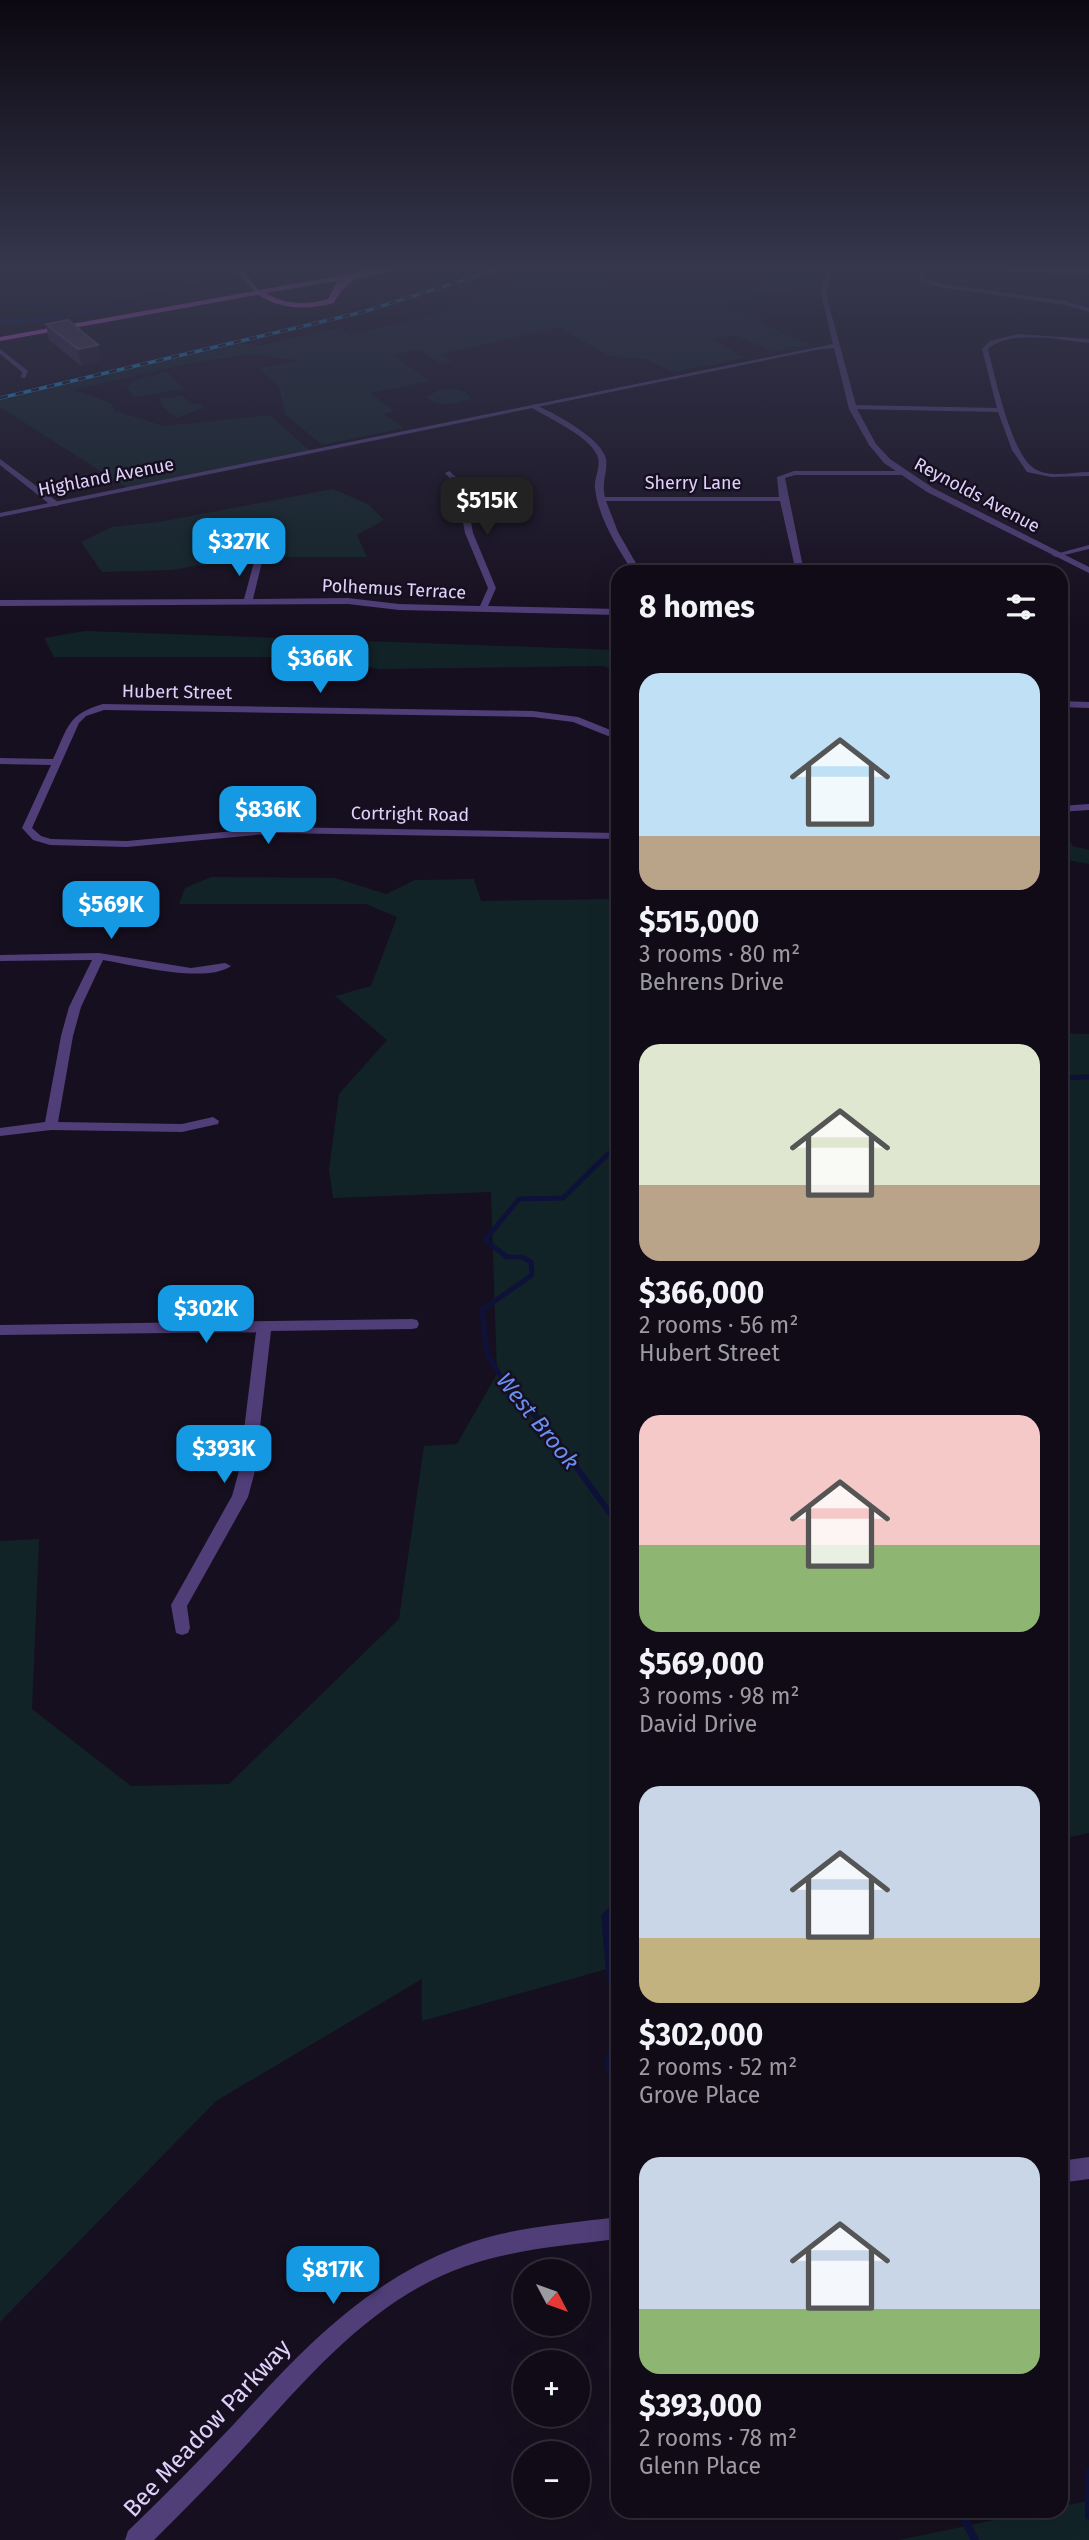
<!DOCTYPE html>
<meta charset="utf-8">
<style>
:root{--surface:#100b17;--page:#1e1924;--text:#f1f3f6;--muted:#9c9ba1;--line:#302b36;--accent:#1599e2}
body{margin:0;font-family:"Fira Sans",sans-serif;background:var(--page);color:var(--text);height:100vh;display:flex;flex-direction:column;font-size:26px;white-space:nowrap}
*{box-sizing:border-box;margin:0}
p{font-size:23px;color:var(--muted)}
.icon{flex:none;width:38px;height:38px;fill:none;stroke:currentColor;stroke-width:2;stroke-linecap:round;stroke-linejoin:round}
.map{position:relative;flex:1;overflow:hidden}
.details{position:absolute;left:611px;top:565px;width:457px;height:1953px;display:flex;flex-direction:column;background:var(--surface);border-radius:21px;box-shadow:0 7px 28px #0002,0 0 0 2px var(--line)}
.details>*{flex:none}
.needle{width:46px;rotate:131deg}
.tools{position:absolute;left:513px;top:2259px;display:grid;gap:14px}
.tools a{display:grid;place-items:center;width:77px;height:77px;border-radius:50%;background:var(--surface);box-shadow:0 7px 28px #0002,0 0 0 2px var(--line);font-size:35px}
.price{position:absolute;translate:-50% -60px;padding:0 16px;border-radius:14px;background:var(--accent);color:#fff;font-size:23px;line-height:46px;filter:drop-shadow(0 2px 4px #0008)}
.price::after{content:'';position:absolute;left:50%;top:42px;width:21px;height:16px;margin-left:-10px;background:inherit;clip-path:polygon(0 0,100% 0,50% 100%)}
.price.selected{background:#222;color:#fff}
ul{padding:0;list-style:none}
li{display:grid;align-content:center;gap:14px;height:371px;padding:0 28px}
li span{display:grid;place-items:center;height:217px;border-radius:21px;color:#555}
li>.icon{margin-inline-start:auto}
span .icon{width:126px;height:126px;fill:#fffc;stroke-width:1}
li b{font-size:30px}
h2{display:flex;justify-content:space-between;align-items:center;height:84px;padding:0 28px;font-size:30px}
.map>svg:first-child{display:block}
</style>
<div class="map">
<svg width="1089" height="2540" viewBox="0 0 1089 2540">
<rect width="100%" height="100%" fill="#160f1f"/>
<!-- green -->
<g fill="#122328">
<path d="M0 269H133L78 277 0 278Z"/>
<path d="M549 271C603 285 657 300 714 294 750 290 784 277 820 273L818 289C783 288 752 291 721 309L754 315 765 326 811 344 772 352 736 335 712 339 745 358 673 372 645 359 609 356 559 327 442 354 452 362 440 364 419 350 393 355 430 381 370 393 394 411 384 414 404 428 322 445 285 414 279 386 258 368 305 360C285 362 265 353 246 355 187 362 131 377 74 390L111 403 115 411 164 426 270 415 311 452 129 489 0 407V399L240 344 262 345 339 328 350 336 464 307 527 276Z"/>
<path d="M167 372 184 389 134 397 126 387 138 379Z"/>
<path d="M455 389 466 392 472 399 459 401 464 402C451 404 435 407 426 397L439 390Z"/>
<path d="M183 396 190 404H201L204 408 176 418 163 407 159 398Z"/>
<path d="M333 489 368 504 384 520 357 535 367 557H251L172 570 102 572 81 542 112 527 159 522Z"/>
<path d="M85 631 618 650V672L603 666 378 669 332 657H54L44 638Z"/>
<path d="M1061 828 1073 846 1089 850V864L1061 859Z"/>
<path d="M211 877 335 878 386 894 415 880 474 879 481 901 618 899V1966L422 2021V1979L216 2101 0 2322V1541L39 1539 32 1709 131 1786 229 1784 399 1619 424 1446 457 1444 497 1374 491 1192 333 1198 329 1170 339 1094 387 1040 335 996 371 986 397 917 366 904H179L185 888Z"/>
<path d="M1061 1033 1089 1034V1833L1061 1839Z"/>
<path d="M1089 2501V2540H899L1037 2511H1060L1061 2506Z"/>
</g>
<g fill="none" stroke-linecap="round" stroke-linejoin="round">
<!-- stream-far2 -->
<g stroke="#0e1239" stroke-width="5">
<path d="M1060 1078 1089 1077"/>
<path d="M534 1414 508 1388 487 1354 482 1310 532 1275 531 1262 522 1257H507L485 1240 519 1199 563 1198 608 1154 618 1149"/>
</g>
<!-- stream-far1 -->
<g stroke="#0e1239" stroke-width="6">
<path d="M532 1412 546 1426 618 1524"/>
<path d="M610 1911 618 1903"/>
</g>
<!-- stream -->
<g stroke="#0e1239" stroke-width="8">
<path d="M612 1910 605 1917 611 1982 618 1995"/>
<path d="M618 2040 608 2062 618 2092"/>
<path d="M1089 2472V2516"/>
<path d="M960 2511 975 2540"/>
</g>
<!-- river -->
<path fill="#0e1239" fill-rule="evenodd" d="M243 269H264L121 310 22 325H0V317C82 317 164 290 243 269Z"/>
<!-- minor -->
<g fill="#503e79" fill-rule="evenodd">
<path d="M921 269H928L923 273 925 278 942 284 1066 301 1089 308V312L1065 305 939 287 920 280 917 273Z"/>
<path d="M1018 334 1089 339V343C1061 340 1010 329 988 349 995 376 1012 457 1035 469 1050 478 1073 472 1089 472V476L1051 477 1027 472 1012 450 998 412 853 409 849 407 853 405 997 408 982 349 990 341Z"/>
<path d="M0 349 28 371 25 378H21L22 372 0 354Z"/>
<path d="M533 404C551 411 602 438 606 459 608 472 601 482 605 497H779L777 477 794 471H901L905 473 901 475H795L785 478 804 572H796L780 501H606L618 532 641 572H633C617 547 598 517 595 488 594 477 602 466 597 455 589 436 548 418 531 407Z"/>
<path d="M0 459 58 502V506H52L0 465Z"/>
<path d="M449 471 464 484 473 533 496 588 488 606 618 609V615L399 610 348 604 0 606V600L244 599 254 562 258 560 262 562 253 599 348 598 399 604 480 606 488 588 465 533 456 485 445 473Z"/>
<path d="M1089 545V549L1056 557 1052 555Z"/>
<path d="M1060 701 1089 702V708L1060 707Z"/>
<path d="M103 704 533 711 578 717 618 733V740L573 722 533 717 104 710 86 716 79 723 32 828 41 836 51 839 127 841 276 827 618 833V839L276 833 127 847 50 845 33 840 22 828 51 765 0 764V758L53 759C68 728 67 714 103 704Z"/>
<path d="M1089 804V810L1060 812V806Z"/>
<path d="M99 953 191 968 225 963 231 966C206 984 133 965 103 960L81 1007 73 1036 58 1122 182 1124 213 1117 219 1121 218 1124 182 1132 51 1130 0 1136V1128L45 1122 61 1036 69 1007 92 960 0 961V955Z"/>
<path d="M412 1319 417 1320 419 1324 417 1328 412 1329 271 1331 255 1471 248 1497 187 1606 190 1628 188 1633 182 1635 176 1633 171 1605 232 1496 239 1471 256 1332 0 1335V1325Z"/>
</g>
<!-- tertiary -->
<g fill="#503e79" fill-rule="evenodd">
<path d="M826 269H832L827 294 830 309 857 409 876 444 890 459 933 488 1089 567V573L927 492 884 463 869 445 849 409 834 348 816 350 0 517V513L833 344 821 294Z"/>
<path d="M1089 2157V2179L1060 2183V2161Z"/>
<path d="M618 2217V2239C567 2245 515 2249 466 2266 376 2297 312 2372 250 2441 219 2475 187 2507 154 2540H125L128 2531C164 2496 199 2461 233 2425 302 2350 363 2283 461 2246 510 2227 565 2224 618 2217Z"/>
</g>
<!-- secondary -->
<g fill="#9571f2" fill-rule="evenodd">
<path d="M234 269H241L261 293H257Z"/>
<path d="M976 269H1089V273L979 271Z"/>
</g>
<!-- primary -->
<path fill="#e062f0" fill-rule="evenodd" d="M376 269H394C364 283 354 268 334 303 307 310 282 310 258 295L0 341V337ZM343 280 337 282 328 299C306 305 286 305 266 293Z"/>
<!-- rail casing -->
<g stroke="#1599e2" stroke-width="3.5">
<path id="rail" d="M0 398 363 312 498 269"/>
</g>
<!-- rail -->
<use href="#rail" stroke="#160f1f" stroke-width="2.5" stroke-dasharray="8" stroke-linecap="butt"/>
</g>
<!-- wall -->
<path fill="#39294b" d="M46 324 100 361 81 366 49 340Z"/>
<!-- shaded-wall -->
<path fill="#231732" d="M98 345 100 361 81 366 78 349Z"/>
<!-- building -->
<path fill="#4b3b5e" stroke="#625277" stroke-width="2" d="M68 320 98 345 78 349 46 324Z"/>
<!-- sky -->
<linearGradient id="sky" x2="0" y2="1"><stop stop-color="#0c0811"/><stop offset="0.43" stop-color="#36374d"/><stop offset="1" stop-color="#36374d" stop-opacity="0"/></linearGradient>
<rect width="1089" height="625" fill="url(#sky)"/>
<g text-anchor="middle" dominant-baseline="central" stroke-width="5" stroke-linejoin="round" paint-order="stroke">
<!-- far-street labels -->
<g font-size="18" fill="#e0d1fb" stroke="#160f1f">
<text transform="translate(106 477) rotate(-11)">Highland Avenue</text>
<text x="693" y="483">Sherry Lane</text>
<text transform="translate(977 495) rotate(28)">Reynolds Avenue</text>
<text transform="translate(394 589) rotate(3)">Polhemus Terrace</text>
<text transform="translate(177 692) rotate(1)">Hubert Street</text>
<text transform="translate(410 814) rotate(1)">Cortright Road</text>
</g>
<!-- water labels -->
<g font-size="23" font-style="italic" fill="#698ff1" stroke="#160f1f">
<text transform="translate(538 1421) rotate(51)">West Brook</text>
</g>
<!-- near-street labels -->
<g font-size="24" fill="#e0d1fb" stroke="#160f1f">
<text transform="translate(207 2428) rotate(-47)">Bee Meadow Parkway</text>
</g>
</g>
</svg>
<div class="tools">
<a><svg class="needle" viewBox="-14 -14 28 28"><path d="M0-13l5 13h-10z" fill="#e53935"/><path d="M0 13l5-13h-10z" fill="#9c9ba1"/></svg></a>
<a>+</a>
<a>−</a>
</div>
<b class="price selected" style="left:487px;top:537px">$515K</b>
<b class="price" style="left:239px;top:578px">$327K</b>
<b class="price" style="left:320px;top:695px">$366K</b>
<b class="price" style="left:268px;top:846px">$836K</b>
<b class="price" style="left:111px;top:941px">$569K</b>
<b class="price" style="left:206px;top:1345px">$302K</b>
<b class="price" style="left:224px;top:1485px">$393K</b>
<b class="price" style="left:333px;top:2306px">$817K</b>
<section class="details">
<h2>8 homes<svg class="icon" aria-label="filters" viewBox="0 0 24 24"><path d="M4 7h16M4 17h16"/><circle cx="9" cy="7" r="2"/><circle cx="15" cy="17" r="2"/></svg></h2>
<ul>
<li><span style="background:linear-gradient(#bfe0f5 75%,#b9a48a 0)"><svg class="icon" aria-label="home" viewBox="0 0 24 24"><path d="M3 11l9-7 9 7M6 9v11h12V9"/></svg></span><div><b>$515,000</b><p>3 rooms · 80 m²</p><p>Behrens Drive</p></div></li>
<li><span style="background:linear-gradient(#dfe7d0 65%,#b9a48a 0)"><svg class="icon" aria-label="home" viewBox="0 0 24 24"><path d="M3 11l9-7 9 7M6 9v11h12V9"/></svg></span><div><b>$366,000</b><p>2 rooms · 56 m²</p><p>Hubert Street</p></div></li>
<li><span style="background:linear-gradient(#f6c9c9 60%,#8fb573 0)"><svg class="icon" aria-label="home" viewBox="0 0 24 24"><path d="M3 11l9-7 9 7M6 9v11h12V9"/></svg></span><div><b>$569,000</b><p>3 rooms · 98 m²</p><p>David Drive</p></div></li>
<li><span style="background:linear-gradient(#c9d6e8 70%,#c2b280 0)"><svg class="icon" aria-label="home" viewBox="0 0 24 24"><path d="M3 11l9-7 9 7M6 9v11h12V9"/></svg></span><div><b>$302,000</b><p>2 rooms · 52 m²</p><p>Grove Place</p></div></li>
<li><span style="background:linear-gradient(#c9d6e8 70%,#8fb573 0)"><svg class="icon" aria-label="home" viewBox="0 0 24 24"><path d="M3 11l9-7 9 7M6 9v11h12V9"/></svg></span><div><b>$393,000</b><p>2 rooms · 78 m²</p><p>Glenn Place</p></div></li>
</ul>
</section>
</div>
